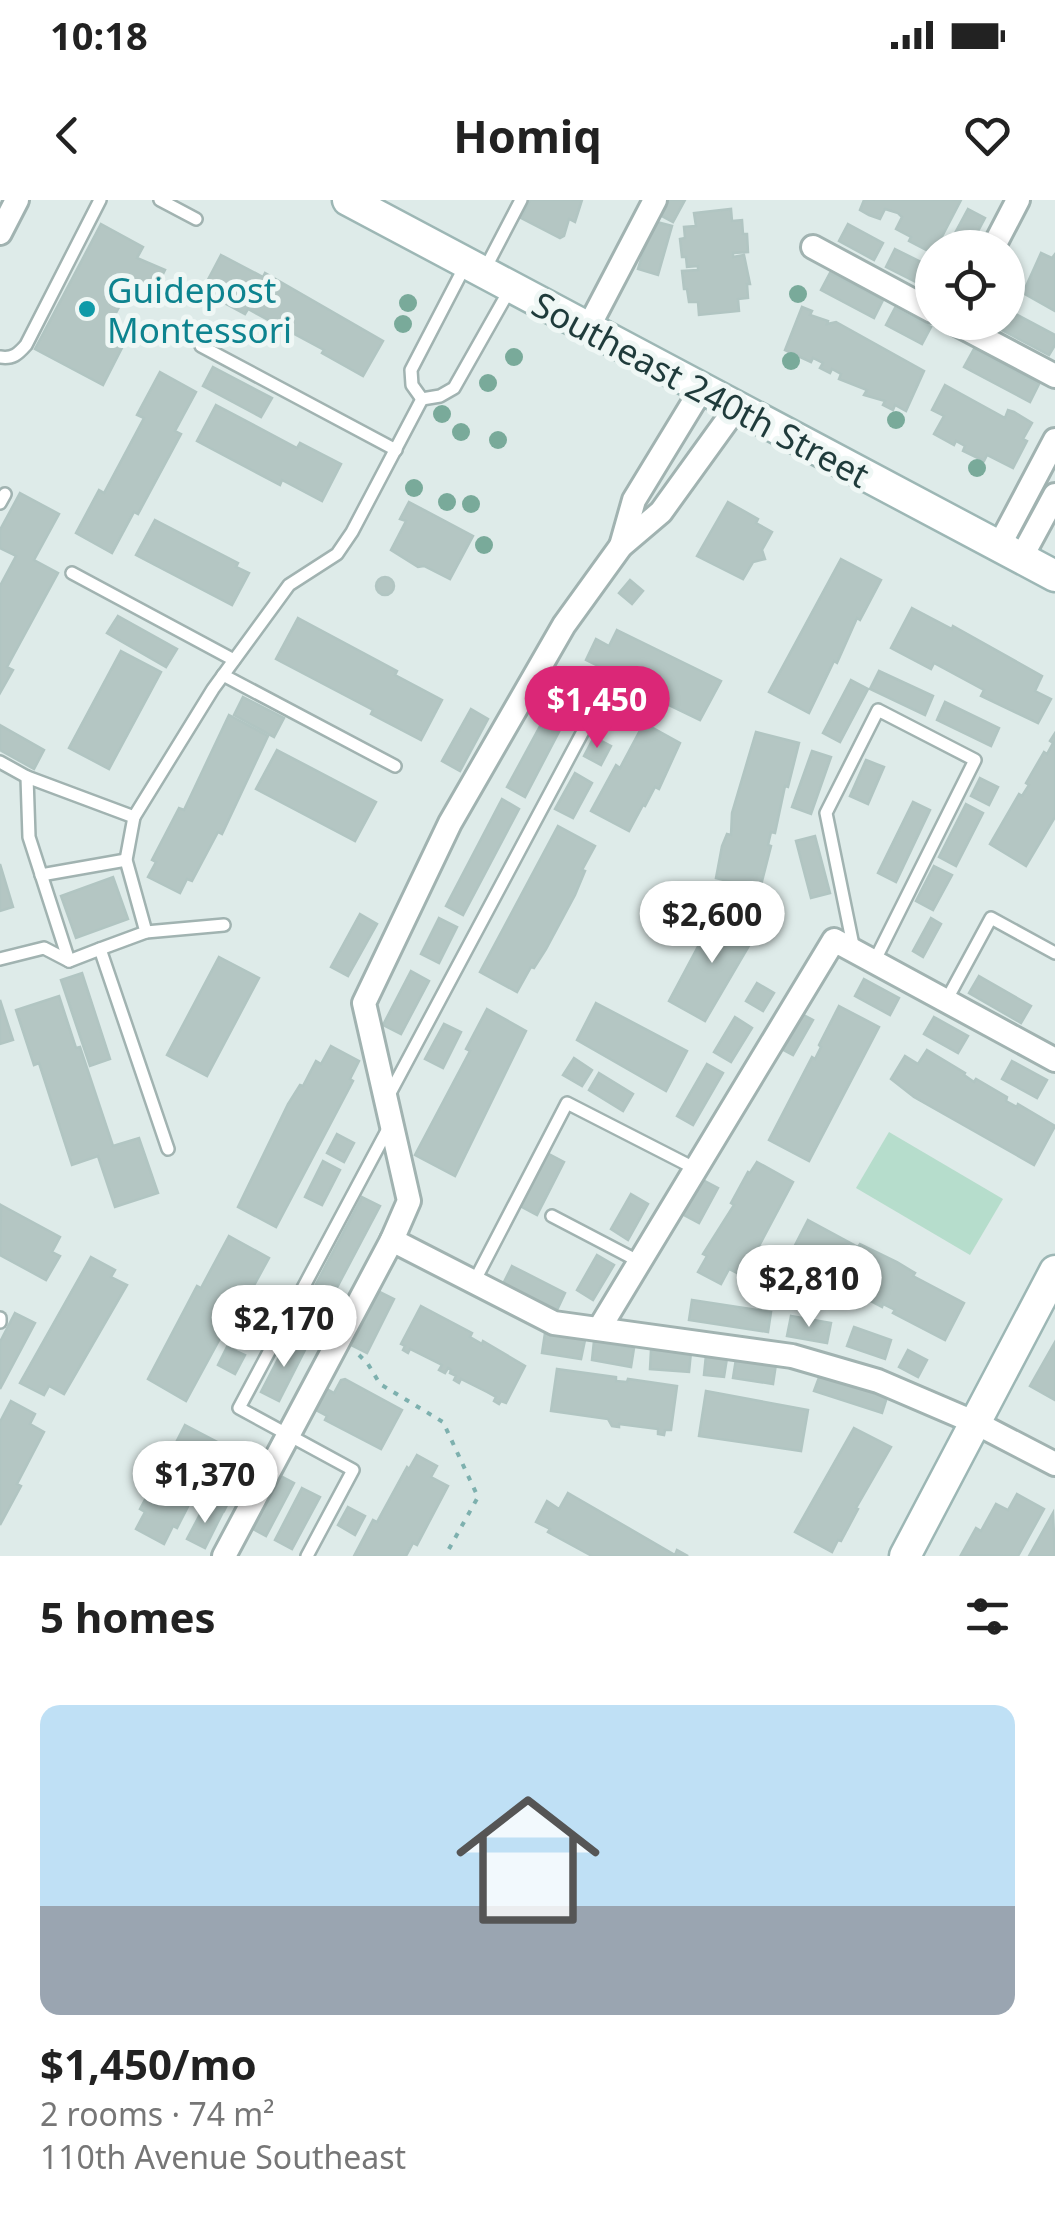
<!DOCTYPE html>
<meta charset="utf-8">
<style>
:root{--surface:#fff;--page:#f2f2f2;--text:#222;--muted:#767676;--accent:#db2777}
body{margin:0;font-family:"Noto Sans",sans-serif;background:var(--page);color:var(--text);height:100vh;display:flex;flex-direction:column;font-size:38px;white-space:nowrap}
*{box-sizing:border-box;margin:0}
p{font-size:32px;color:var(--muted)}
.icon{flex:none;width:55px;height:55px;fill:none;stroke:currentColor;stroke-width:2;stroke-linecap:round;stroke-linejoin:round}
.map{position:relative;height:1356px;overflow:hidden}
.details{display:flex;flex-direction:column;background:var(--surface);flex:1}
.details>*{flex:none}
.tools{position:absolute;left:915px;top:30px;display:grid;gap:20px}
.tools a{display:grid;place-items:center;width:110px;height:110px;border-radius:50%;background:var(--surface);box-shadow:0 2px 8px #0004;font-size:50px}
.price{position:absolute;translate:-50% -85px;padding:0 22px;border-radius:35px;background:#fff;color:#222;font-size:32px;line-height:65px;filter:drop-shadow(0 2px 5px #0008)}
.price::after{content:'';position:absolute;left:50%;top:60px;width:30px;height:22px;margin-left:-15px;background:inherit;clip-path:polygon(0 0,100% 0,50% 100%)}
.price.selected{background:var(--accent);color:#fff}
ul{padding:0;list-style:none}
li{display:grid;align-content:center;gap:20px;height:530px;padding:0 40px}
li span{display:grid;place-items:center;height:310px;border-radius:20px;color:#555}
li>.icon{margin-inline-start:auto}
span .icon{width:180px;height:180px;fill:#fffc;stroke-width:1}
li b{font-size:42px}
h2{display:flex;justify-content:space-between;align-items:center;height:120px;padding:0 40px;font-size:42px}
.status{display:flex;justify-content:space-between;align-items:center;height:70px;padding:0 50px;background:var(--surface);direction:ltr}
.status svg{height:28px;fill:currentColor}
header{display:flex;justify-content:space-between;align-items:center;height:130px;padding:0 40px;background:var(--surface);font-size:45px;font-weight:700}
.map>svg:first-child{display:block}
</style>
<div class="status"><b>10:18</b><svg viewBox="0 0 49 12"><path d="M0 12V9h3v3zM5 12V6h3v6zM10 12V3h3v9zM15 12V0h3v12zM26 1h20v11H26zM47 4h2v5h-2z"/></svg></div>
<header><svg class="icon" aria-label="back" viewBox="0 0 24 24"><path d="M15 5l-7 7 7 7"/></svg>Homiq<svg class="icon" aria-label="heart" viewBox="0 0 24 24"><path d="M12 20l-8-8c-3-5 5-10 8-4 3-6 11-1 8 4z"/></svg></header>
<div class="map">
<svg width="1055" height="1356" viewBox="0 0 1055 1356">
<rect width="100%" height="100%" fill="#deebe9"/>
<!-- green -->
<path fill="#b6ddcc" d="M889 932 1003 999 970 1055 856 988Z"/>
<!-- building -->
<g fill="#b4c6c3" stroke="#b1c5c2" stroke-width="2.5">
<path d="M530 0H582L575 22 569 19 564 36 560 38 521 18Z"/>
<path d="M662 0H685L673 22 656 13Z"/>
<path d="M864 0H961L936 48H932V53L909 41 911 37 896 29 902 17 898 13 885 9 880 19 869 15 860 10Z"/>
<path d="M731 9 732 21 742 20 743 34H747L748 52 733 53V57L744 55 750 84H747L748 98 738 99 739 111 699 115 698 102H689L687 89H684L682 71 698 70V66L687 67 686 57H682L680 39 685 38 684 27 696 26 694 13Z"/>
<path d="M968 9 985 18 969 48H947Z"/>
<path d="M653 21 672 26 658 75 638 69Z"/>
<path d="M101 24 143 47 137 58 165 70 155 90 134 79 108 128 127 138 103 185 35 149Z"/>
<path d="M848 24 883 43 874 60 839 41Z"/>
<path d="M895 49 931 67 922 85 886 67Z"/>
<path d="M1041 53 1052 58 1055 54V111L1023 93Z"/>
<path d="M221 55 263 77 265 73 383 141 363 176 322 153 324 150 248 109 245 114 202 91Z"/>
<path d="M830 73 883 100 874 118 821 90Z"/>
<path d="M802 107 812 111 810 115 828 121 827 124 836 122 924 171 906 211 895 205 893 210 883 205 885 201 864 195 867 190 839 179 841 174 832 169 830 173 820 168 823 163 813 158 811 162 785 150Z"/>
<path d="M895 108 931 127 922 144 886 125Z"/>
<path d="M1008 110 1055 135V145L1049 155 996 127 998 122H1008Z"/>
<path d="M974 149 1039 184 1030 202 964 167Z"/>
<path d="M213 167 272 198 261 217 203 186Z"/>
<path d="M160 172 196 192 175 231 181 234 138 314 134 312 112 353 76 333 99 290 104 293 144 218 137 215Z"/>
<path d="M945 185 1005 218 1008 210 1014 212 1032 223 1023 239 1027 241 1013 268 987 255 984 261 963 251 965 246 956 241 954 245 934 234 944 216 932 210Z"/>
<path d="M216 205 297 248 300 243 341 264 322 301 282 280 280 285 197 241Z"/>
<path d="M20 293 59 314 34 360 58 373 7 467 13 470 0 493V386L16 356 0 348V330Z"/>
<path d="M409 302 473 336 450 379 424 366 418 367 391 350 406 321 400 319Z"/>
<path d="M728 302 758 319 756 323 772 332 762 350 765 359 753 362 743 379 697 356Z"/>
<path d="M155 320 238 363 236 367 249 373 232 405 136 355Z"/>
<path d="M841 359 881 380 860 420 857 418 837 463 834 461 809 513 769 492Z"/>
<circle cx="385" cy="386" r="9"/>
<path d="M630 380 643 391 632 404 619 393Z"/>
<path d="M912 408 952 429 953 426 1042 476 1035 491 1051 499 1038 523 981 496 984 490 934 463 931 469 891 448Z"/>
<path d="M118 416 177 449 166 467 107 433Z"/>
<path d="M298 418 397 471 395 475 442 500 421 540 371 514 373 510 276 459Z"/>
<path d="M617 430 721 481 700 520 598 471 600 467 586 460 596 439 609 446Z"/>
<path d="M121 451 161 472 109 569 69 548Z"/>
<path d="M879 471 933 496 925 515 870 489Z"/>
<path d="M851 480 868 489 840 542 823 533Z"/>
<path d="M243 497 284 518 274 537 234 515Z"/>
<path d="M945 502 999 528 991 546 937 520Z"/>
<path d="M471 509 488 519 460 571 442 561Z"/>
<path d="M229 515 268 536 222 634 218 632 192 681 187 679 180 693 148 677 156 662 152 660 179 608 184 610Z"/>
<path d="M545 517 562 526 525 597 507 587Z"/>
<path d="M644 523 680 543 659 589 655 587 645 606 643 605 629 631 591 611 616 565 620 568Z"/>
<path d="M0 525 44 550 34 569 0 550Z"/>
<path d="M756 532 799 543 788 587 785 586 775 633 771 632 768 645 771 646 760 689 716 678 722 646 727 634 731 635 732 613Z"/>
<path d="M1055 533V617L1026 666 990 644 1019 594 1022 596 1029 585 1026 583 1044 552 1047 554 1053 543 1050 541Z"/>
<path d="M594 537 611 546 601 565 584 556Z"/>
<path d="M277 550 376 602 355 641 256 589Z"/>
<path d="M812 551 831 557 811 614 792 607Z"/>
<path d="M866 560 884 567 868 604 850 596Z"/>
<path d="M575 573 592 583 573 618 555 609Z"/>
<path d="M980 578 998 587 989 605 971 596Z"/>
<path d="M502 599 519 609 463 715 446 706Z"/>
<path d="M913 602 930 610 896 682 878 673Z"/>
<path d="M966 604 983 613 956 666 939 657Z"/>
<path d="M558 626 595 646 582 670 585 671 575 695 546 749 534 768 531 767 517 792 480 772Z"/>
<path d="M815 636 830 693 811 698 796 641Z"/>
<path d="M0 664 13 707 0 711Z"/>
<path d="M934 666 952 675 933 710 916 701Z"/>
<path d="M113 677 128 719 76 738 61 696Z"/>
<path d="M717 711 757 732 705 821 669 801Z"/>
<path d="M360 714 377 724 348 776 331 767Z"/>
<path d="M439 718 457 727 439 763 421 754Z"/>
<path d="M931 718 941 724 923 757 913 751Z"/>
<path d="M219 757 259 778 207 876 167 855Z"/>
<path d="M411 771 429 781 401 834 383 825Z"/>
<path d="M82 773 110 859 90 866 61 780Z"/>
<path d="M979 776 1031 806 1021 823 969 793Z"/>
<path d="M864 779 899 798 890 815 855 796Z"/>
<path d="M757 783 774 793 763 811 746 801Z"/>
<path d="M59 796 76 848 80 847 113 946 139 938 158 993 115 1007 98 956 72 965 39 863 34 865 16 810Z"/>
<path d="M0 800 13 840 0 844Z"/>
<path d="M596 803 687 851 666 891 577 840Z"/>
<path d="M839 806 879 827 809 961 769 940 812 857 815 859 821 847 819 845Z"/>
<path d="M487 809 526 831 455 976 415 955 470 851 466 849Z"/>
<path d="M796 811 813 820 793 855 776 846Z"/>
<path d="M735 817 752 828 731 862 714 852Z"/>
<path d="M934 817 968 836 958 853 924 834Z"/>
<path d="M444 824 461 832 443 868 425 859Z"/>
<path d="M331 846 359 861 350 879 353 881 276 1027 238 1007 288 904 300 885 303 886 316 861 321 864Z"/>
<path d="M927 850 965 873 964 875 974 882 976 879 1007 897 1006 901 1017 907 1018 904 1055 926 1034 965 914 897 891 879 905 856 918 864Z"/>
<path d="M574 858 592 870 582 886 563 875Z"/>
<path d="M1012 861 1047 880 1037 898 1002 879Z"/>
<path d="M707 864 723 873 693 925 677 916Z"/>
<path d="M599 873 633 894 623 911 589 890Z"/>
<path d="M337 934 354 943 344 962 327 953Z"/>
<path d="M547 953 564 962 537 1015 520 1006Z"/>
<path d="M323 961 340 970 322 1005 305 997Z"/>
<path d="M757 962 793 982 743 1076 729 1069 721 1084 698 1072 707 1056 703 1054 734 1005 731 1003 748 972 750 973Z"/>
<path d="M701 979 718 988 699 1023 682 1014Z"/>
<path d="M631 994 648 1004 628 1040 611 1029Z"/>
<path d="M362 997 380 1006 333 1095 315 1086Z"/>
<path d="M1 1005 60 1037 52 1052 60 1056 46 1080 0 1055Z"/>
<path d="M808 1020 858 1047 860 1044 897 1062 915 1073 913 1076 964 1103 945 1140 893 1113 895 1110 883 1104 882 1107 850 1090 852 1087 840 1081 839 1084 789 1057Z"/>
<path d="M229 1036 269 1058 240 1111 236 1109 186 1201 148 1179 197 1086 201 1088Z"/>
<path d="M597 1055 614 1065 593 1100 577 1090Z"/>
<path d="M91 1057 115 1070 111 1077 127 1085 64 1194 49 1186 44 1195 20 1183Z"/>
<path d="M512 1066 565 1093 557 1110 503 1084Z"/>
<path d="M376 1090 394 1099 367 1153 349 1144Z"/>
<path d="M254 1093 272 1103 253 1139 235 1129Z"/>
<path d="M692 1100 771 1112 768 1132 689 1120Z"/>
<path d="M421 1106 472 1133 470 1137 482 1144 483 1141 525 1166 506 1203 501 1201 499 1204 494 1201 496 1197 487 1192 461 1179 459 1183 454 1180 456 1176 450 1173 451 1170 448 1168 445 1173 439 1170 442 1165 410 1149 408 1153 403 1150 405 1146 401 1144Z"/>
<path d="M15 1113 35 1123 0 1189V1142Z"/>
<path d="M791 1116 831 1123 827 1143 787 1136Z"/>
<path d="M854 1127 891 1140 885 1159 847 1146Z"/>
<path d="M545 1133 585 1140 581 1159 542 1153Z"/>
<path d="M289 1138 306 1148 279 1201 261 1192Z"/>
<path d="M594 1141 634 1148 631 1167 592 1160Z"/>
<path d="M1055 1142V1200L1030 1186Z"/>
<path d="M227 1147 245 1155 235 1174 218 1165Z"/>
<path d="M651 1150 691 1152 689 1172 650 1169Z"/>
<path d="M908 1150 927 1160 918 1177 899 1167Z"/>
<path d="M706 1155 727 1158 724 1177 704 1175Z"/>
<path d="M736 1159 776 1164 773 1184 733 1178Z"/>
<path d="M557 1169 616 1177V1181L627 1182 628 1179 677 1186 671 1230H665L664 1235 658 1234V1229L619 1224V1227L612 1226 608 1219 551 1211Z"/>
<path d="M821 1172 888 1194 882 1213 814 1191Z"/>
<path d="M345 1179 402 1210 381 1249 325 1220 327 1216 314 1209 325 1188 334 1193 341 1180Z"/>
<path d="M706 1191 808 1210 801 1251 699 1236Z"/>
<path d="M11 1201 35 1214 30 1224 44 1232 17 1284 21 1286 0 1325V1222Z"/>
<path d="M185 1225 225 1246 204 1285 200 1283 177 1328 173 1326 164 1344 136 1329 145 1312 140 1309 154 1283 150 1281 161 1261 165 1264Z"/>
<path d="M854 1228 891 1247 856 1308 858 1309 841 1341 838 1340 832 1352 795 1332Z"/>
<path d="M417 1255 437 1266 431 1277 448 1286 417 1345 413 1343 406 1356H354L373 1320 377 1322 407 1267 409 1269Z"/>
<path d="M223 1268 241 1277 224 1311 205 1302Z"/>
<path d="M277 1274 294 1283 266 1336 249 1327Z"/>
<path d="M302 1288 320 1297 292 1349 275 1340Z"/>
<path d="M568 1293 675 1355 677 1350 688 1356H592L548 1332 550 1329 536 1322 547 1301 559 1309Z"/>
<path d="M1017 1294 1044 1309 1018 1356 961 1355 976 1328 981 1331 996 1304 1008 1310Z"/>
<path d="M206 1303 223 1312 205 1348 187 1339Z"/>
<path d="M348 1307 365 1316 355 1335 338 1325Z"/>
<path d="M1053 1313 1055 1356H1029Z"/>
</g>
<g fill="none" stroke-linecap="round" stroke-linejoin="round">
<!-- lane casing -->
<g stroke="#a1b3b1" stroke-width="16">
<g id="lane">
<path d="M160 0 196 19"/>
<path d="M466 64 411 170 412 185 422 199 440 196 454 188 510 89"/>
<path d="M485 69 521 0"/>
<path d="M201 146 396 250"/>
<path d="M0 157C13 159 18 154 26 145L100 0"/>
<path d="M0 303 5 294"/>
<path d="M72 373 234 460"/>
<path d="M223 475 395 566"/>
<path d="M0 562 27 577 134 617"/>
<path d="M27 577 29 637 69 761"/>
<path d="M41 675 126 660"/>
<path d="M146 732 224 725"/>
<path d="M854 750 826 613 878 510 975 560 874 762"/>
<path d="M0 759 44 748 69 761 100 749"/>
<path d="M946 801 991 718 1055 753"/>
<path d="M389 895 596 507 536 473"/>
<path d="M168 949 100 749 146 732 126 660 134 617 213 489 289 385 337 354 352 332 422 199"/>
<path d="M552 1016 640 1062"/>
<path d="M474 1082 567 903 696 969"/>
<path d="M0 1118V1122"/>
<path d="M307 1356 353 1270 239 1208 390 925"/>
</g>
</g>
<!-- street casing -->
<g stroke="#a1b3b1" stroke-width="28">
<g id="street">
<path d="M0 33 17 0"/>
<path d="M813 47 932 111"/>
<path d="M993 48 1018 0"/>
<path d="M953 122 1055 176"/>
<path d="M587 130 655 0"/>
<path d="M621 346 634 300 701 190"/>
<path d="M999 346 1055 240"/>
<path d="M1021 358 1055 295"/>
<path d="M392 1040 554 1123 792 1156 878 1181 976 1223 1055 1264"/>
<path d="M599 1129 834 740 1055 860"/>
<path d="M224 1356 392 1040 409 1001 364 803 450 623 564 425 621 346 661 312 736 208"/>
</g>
</g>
<!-- secondary casing -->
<g stroke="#9db7b5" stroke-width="35">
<g id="secondary">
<path d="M348 0 1055 376"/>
<path d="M905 1356 1055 1071"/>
</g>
</g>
<!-- path -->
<path stroke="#7db0ae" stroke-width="4" stroke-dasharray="5 8" stroke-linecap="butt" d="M359 1155 368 1164 380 1184 443 1222 478 1297 445 1356"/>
<!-- lane -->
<use href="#lane" stroke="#fff" stroke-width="11"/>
<!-- street -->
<use href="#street" stroke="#fff" stroke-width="22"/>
<!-- secondary -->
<use href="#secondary" stroke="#fff" stroke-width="30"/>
</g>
<!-- trees -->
<g fill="#79aa9a">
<circle cx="798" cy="94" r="9"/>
<circle cx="408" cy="103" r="9"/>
<circle cx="403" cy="124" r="9"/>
<circle cx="514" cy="157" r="9"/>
<circle cx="791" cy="161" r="9"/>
<circle cx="488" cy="183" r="9"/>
<circle cx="442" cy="214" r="9"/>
<circle cx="896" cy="220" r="9"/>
<circle cx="461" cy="232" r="9"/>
<circle cx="498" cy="240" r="9"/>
<circle cx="977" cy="268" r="9"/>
<circle cx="414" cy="288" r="9"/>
<circle cx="447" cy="302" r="9"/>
<circle cx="471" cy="304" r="9"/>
<circle cx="484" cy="345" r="9"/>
</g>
<!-- markers -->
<circle fill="#0f9aa8" stroke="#eff7f5" stroke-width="4" cx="87" cy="109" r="10"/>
<g text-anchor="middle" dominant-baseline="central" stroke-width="10" stroke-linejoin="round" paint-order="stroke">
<!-- culture labels -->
<g font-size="35" fill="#0d838f" stroke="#eff7f5" text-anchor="start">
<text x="107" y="89">Guidepost<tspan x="107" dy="40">Montessori</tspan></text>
</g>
<!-- street labels -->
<g font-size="35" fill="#1f3b3b" stroke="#eff7f5">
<text transform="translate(701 189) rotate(28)">Southeast 240th Street</text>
</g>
</g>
</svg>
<div class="tools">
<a><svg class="icon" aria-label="locate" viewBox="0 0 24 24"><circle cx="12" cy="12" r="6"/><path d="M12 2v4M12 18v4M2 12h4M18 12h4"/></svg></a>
</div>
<b class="price selected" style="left:597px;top:551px">$1,450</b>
<b class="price" style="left:712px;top:766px">$2,600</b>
<b class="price" style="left:809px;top:1130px">$2,810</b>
<b class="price" style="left:284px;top:1170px">$2,170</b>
<b class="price" style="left:205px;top:1326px">$1,370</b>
</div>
<section class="details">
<h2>5 homes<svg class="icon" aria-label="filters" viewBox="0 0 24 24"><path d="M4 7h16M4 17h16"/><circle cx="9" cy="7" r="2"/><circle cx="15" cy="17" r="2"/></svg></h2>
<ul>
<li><span style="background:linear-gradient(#bfe0f5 65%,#9aa5b1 0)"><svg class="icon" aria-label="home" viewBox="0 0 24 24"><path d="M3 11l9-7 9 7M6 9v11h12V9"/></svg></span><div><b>$1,450/mo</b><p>2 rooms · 74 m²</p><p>110th Avenue Southeast</p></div></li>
</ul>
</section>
